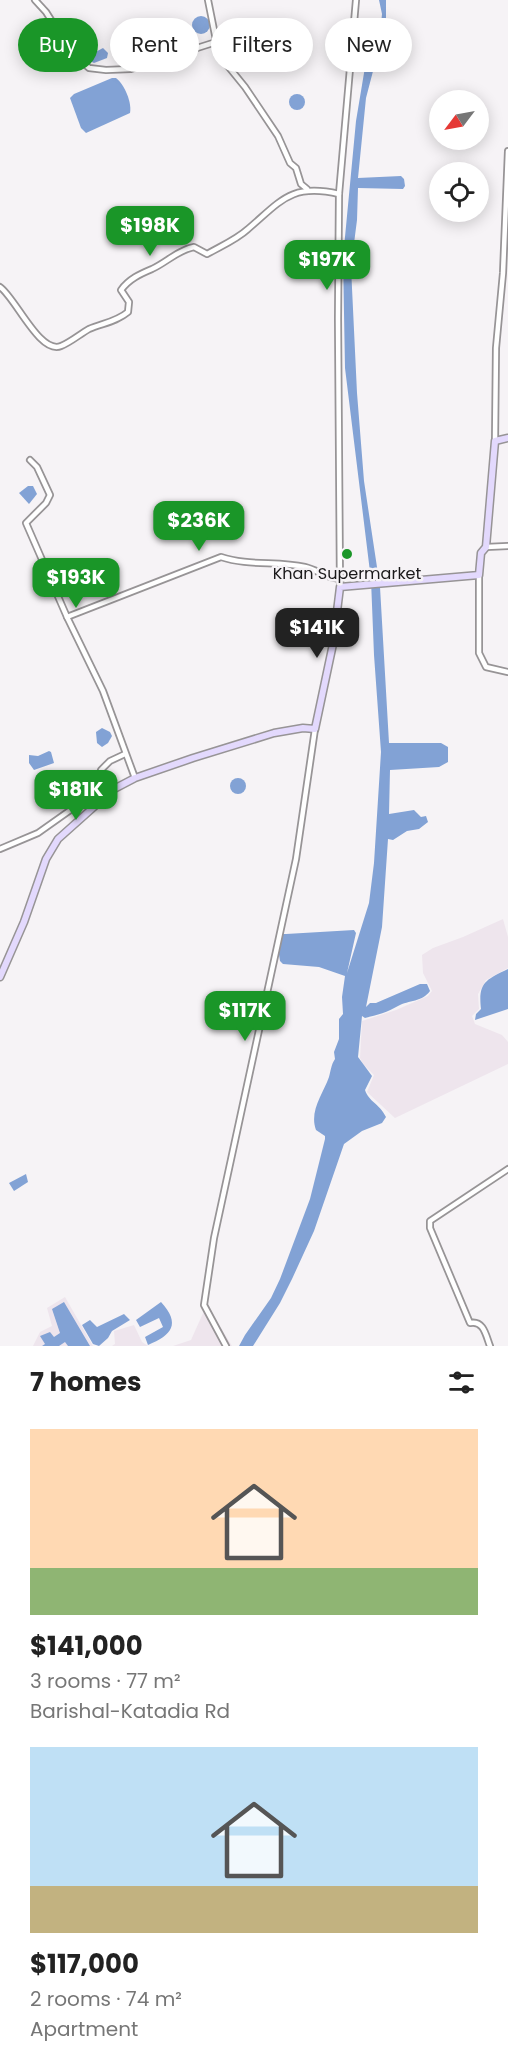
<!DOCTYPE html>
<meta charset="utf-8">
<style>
:root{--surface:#fff;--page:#f2f2f2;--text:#222;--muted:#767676;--accent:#1a9628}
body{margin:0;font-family:Poppins,sans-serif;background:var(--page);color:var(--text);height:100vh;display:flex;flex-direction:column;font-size:22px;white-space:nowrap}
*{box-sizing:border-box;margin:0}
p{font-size:20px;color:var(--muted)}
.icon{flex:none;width:33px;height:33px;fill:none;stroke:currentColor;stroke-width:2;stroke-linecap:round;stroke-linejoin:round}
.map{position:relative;height:1346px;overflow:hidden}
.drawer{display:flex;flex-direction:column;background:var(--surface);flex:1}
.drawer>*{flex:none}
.hud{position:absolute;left:18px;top:18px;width:472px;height:54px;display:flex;gap:12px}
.needle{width:39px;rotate:238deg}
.fabs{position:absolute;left:429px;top:90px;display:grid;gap:12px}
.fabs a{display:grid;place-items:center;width:60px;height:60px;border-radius:50%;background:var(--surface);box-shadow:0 3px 15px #0003;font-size:30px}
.price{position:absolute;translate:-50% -51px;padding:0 14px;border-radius:12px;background:var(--accent);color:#fff;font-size:20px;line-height:39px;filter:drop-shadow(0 2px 3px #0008)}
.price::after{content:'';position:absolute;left:50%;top:36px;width:18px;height:14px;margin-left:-9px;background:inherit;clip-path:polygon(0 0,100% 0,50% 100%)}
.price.active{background:#222;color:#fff}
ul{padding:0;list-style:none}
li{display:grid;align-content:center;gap:12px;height:318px;padding:0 30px}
li span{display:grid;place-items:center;height:186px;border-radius:0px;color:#555}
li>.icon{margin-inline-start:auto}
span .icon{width:108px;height:108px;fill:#fffc;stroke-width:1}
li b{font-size:26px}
h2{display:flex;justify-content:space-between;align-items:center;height:72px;padding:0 30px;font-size:26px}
.tag{padding:0 21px;border-radius:27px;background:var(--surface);box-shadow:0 3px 15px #0003;font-size:21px;line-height:54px}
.tag.active{background:var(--accent);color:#fff}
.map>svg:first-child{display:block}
</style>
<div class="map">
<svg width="508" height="1346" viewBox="0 0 508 1346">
<rect width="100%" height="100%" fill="#f6f3f6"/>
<!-- built -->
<g fill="#eee5ed">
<path d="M503 919 508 937V968L486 980 478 994 479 1009 472 1016 475 1024 502 1035 508 1042V1064L395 1118 367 1092 374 1075 363 1064 360 1058 362 1021 396 1010 428 996 432 991 423 973 422 955 433 948 463 937Z"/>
<path d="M65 1297 93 1346H33L40 1332 52 1326 47 1308Z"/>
<path d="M204 1311 218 1323 232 1346H173L191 1340Z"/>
<path d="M134 1325 142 1342 148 1346H112L115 1344 114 1331Z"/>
</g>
<!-- water -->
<g fill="#82a2d5">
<path d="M379 0H386V18L383 33 366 98 358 178 401 176 404 179 405 186 403 189 358 188 357 220 351 267 357 393 364 481 380 587 389 743H441L448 747V762L439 767 390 770 389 814 414 810 421 817 426 816 428 822 419 829 407 831 393 840 388 839 382 927 366 1007 370 1003H376L420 984H427L430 991C422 1002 409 1000 398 1006 388 1012 377 1015 365 1018L362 1016 358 1057 372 1076 365 1090C369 1102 379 1103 386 1117L382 1123 362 1131 344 1144 314 1231 292 1279 280 1303 253 1346H239L245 1335 271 1298 280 1279 310 1199 325 1139V1136L316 1130C309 1111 323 1094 329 1077 331 1070 331 1065 335 1059L334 1052 339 1039V1019L343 1014 342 997 345 976 319 967 283 964 280 961 278 948 283 934H286L354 930 356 933 347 973 369 903 374 863 381 752 374 655 371 580 345 368 343 258 356 121 365 67 381 24 382 14Z"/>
<circle cx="201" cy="25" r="9"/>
<path d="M103 48 108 53 107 58 94 63 90 61 88 56Z"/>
<path d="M112 78H116C125 85 132 103 130 113L86 133 81 128 70 98 74 94Z"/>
<circle cx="297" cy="102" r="8"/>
<path d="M28 486H33L37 494 29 504 19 493Z"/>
<path d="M102 728 110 732 112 736 108 743 102 747 97 743 96 732Z"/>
<path d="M49 751 51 752 54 763 34 770 29 763V755L38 756Z"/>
<circle cx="238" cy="786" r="8"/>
<path d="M508 969V1009L475 1020 476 1014 481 1009C478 983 485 980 508 969Z"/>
<path d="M26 1174 28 1182 14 1191 9 1183Z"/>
<path d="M64 1302 90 1346H68L65 1342 59 1346H42L45 1344 40 1336 50 1332 54 1337 60 1333 52 1309Z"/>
<path d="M161 1302C181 1324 172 1335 148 1345L145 1337 163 1327 159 1318 140 1327 136 1320Z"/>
<path d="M124 1314 130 1320 112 1331 108 1338 99 1346 93 1344 82 1325 90 1320 97 1327Z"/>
</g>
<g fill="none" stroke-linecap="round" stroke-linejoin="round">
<!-- street casing -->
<g stroke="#979496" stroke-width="8">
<g id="street">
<path d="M35 0 46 12 72 53 89 68 106 70 131 69 216 42"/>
<path d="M208 0 219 55 245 87 278 136 290 163 296 168 301 184 307 189"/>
<path d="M0 287C15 297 40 355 61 346 71 342 80 334 89 329 103 323 116 322 128 312L129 302 121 290C129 279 140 274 152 269 167 262 178 250 194 247L207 254C221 246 236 240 248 229 281 201 291 183 339 194"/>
<path d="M495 441 496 348 503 273 508 151"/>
<path d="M30 460 37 467 50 495 46 503 26 523 67 617 103 691 135 778"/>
<path d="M486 547 508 546"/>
<path d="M479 575V653L486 667 508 672"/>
<path d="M340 587 338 319 339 194 356 0"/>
<path d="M67 617 221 557C248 566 277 561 305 567 318 570 327 579 341 579"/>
<path d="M0 849 38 833 86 799 96 791 101 770 110 761 125 754"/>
<path d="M226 1346 204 1305 214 1238 296 859 315 729"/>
<path d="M490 1346C486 1336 484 1320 470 1323L430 1228V1221L508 1169"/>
</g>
</g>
<!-- secondary casing -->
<g stroke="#979496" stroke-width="9">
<path id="secondary" d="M0 977 24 922 46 859 58 839 114 789 135 778 193 758 274 733 303 728 315 729 333 644 340 587 479 575 481 553 486 547 495 441 508 438"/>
</g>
<!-- street -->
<use href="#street" stroke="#fff" stroke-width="4.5"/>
<!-- secondary -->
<use href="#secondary" stroke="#e3d9fd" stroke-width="6"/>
</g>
<!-- markers -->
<circle fill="#1a9628" stroke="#f6f3f6" stroke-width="2" cx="347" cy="554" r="6"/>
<g text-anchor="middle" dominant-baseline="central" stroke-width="5" stroke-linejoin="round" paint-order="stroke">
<!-- poi labels -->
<g font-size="16" fill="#1a191a" stroke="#f6f3f6">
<text x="347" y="573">Khan Supermarket</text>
</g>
</g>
</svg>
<div class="fabs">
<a><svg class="needle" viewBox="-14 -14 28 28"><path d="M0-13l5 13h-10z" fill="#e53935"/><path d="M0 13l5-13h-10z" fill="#767676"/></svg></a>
<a><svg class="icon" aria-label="locate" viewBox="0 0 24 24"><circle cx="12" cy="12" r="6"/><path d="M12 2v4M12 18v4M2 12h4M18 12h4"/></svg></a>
</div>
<b class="price" style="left:150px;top:257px">$198K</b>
<b class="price" style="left:327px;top:291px">$197K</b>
<b class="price" style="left:199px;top:552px">$236K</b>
<b class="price" style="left:76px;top:609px">$193K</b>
<b class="price active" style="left:317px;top:659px">$141K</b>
<b class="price" style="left:76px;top:821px">$181K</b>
<b class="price" style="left:245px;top:1042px">$117K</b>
<div class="hud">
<a class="tag active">Buy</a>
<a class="tag">Rent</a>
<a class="tag">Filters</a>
<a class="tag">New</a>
</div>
</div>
<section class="drawer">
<h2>7 homes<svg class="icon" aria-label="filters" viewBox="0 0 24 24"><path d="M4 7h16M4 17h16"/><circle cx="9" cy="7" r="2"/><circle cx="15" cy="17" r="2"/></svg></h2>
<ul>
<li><span style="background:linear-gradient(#ffd9b3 75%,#8fb573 0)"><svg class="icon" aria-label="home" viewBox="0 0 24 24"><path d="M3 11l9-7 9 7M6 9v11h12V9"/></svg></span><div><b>$141,000</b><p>3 rooms · 77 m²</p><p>Barishal-Katadia Rd</p></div></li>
<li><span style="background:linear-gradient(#bfe0f5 75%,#c2b280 0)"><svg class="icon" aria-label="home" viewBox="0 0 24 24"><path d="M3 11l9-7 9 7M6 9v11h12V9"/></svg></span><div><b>$117,000</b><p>2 rooms · 74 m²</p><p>Apartment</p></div></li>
</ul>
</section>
